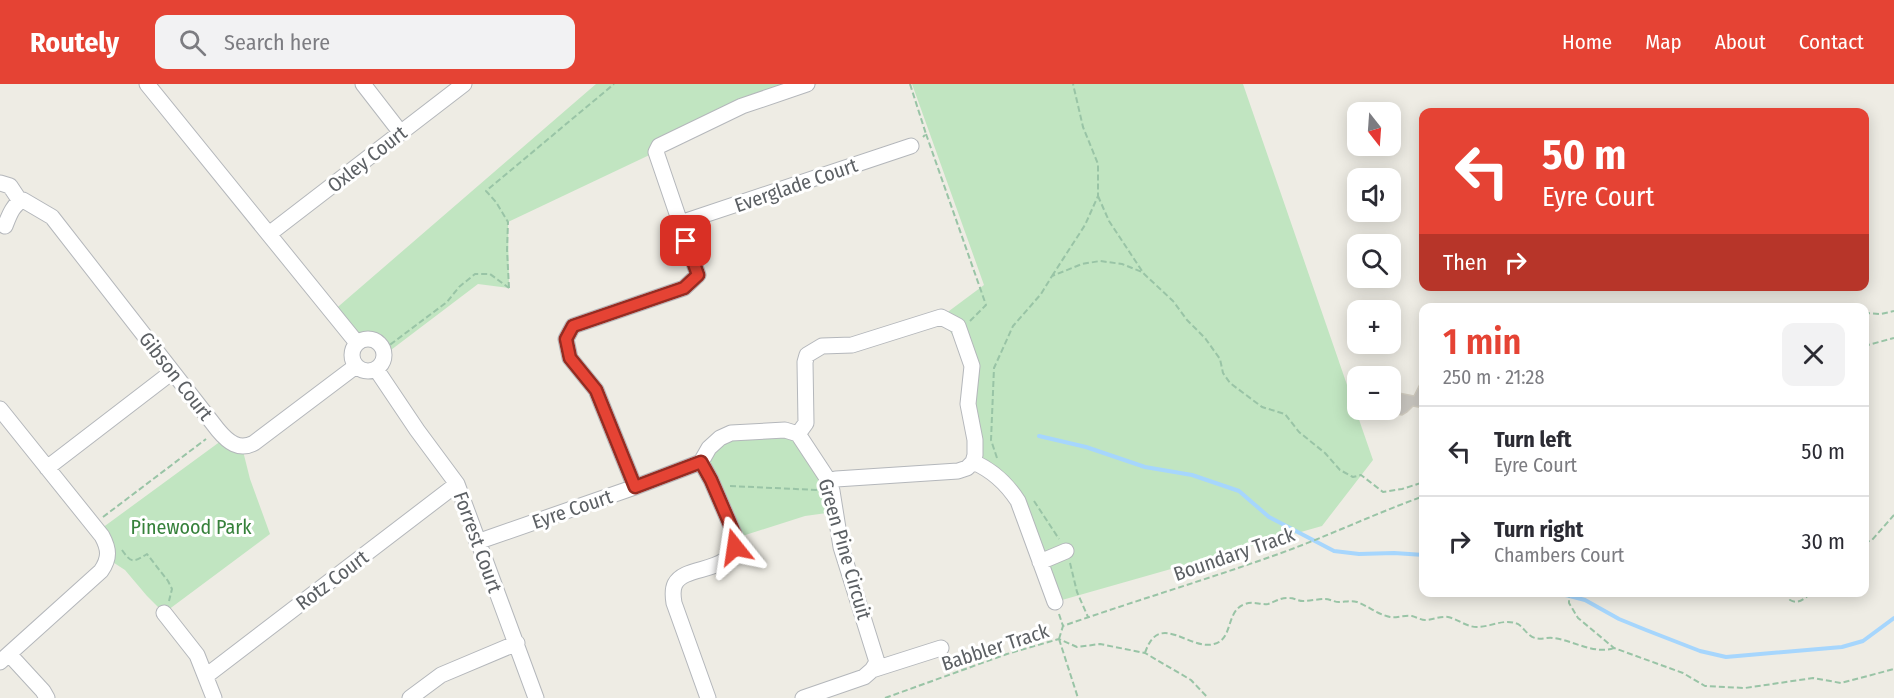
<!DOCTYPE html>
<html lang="en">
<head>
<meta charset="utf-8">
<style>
  body { margin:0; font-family:"Fira Sans Condensed",sans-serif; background:#f2f2f3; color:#2b2b33; height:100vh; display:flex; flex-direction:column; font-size:22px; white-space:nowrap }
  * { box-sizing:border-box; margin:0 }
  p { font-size:20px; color:#7c7c81 }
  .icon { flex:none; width:33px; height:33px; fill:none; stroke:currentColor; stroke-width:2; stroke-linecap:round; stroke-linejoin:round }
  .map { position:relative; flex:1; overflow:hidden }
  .sheet { position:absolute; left:1419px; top:219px; width:450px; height:294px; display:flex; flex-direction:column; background:#fff; border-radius:12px; box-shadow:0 3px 15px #0003 }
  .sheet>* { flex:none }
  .banner { position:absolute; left:1419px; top:24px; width:450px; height:183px; border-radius:12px; box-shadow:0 3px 15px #0003; background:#e54334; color:#fff; overflow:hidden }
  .needle { width:39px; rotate:163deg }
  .controls { position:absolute; left:1347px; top:18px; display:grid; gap:12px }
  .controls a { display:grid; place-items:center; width:54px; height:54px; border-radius:12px; background:#fff; box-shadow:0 3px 15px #0003; font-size:30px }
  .pin { position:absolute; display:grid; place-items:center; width:51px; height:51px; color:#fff; margin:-26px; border-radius:12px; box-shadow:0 3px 9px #0006 }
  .me { position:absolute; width:66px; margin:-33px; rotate:345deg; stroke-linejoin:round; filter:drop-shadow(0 0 4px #0008) }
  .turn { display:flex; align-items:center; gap:21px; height:126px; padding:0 24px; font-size:27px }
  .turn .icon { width:78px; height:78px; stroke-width:2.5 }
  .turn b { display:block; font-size:42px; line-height:51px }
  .then { display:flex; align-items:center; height:57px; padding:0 24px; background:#0003; gap:12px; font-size:22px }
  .round { display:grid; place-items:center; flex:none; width:63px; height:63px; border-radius:12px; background:#f2f2f3 }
  .overview { display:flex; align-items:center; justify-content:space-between; height:102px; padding:0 24px }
  h1 { font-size:36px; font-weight:600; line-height:45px; color:#e54334 }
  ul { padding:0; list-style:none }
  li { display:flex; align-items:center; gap:18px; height:90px; padding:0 24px; border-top:2px solid #e1e1e2 }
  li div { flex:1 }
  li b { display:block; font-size:22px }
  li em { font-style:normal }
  header { display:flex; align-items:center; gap:36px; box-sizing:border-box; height:84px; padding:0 30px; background:#e54334; color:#fff }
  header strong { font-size:28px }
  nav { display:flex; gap:33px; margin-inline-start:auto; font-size:21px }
  .search { width:420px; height:54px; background:#f2f2f3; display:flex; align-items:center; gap:15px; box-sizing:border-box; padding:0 21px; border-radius:12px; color:#7c7c81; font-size:22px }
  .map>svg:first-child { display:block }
</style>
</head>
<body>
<header>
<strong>Routely</strong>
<div class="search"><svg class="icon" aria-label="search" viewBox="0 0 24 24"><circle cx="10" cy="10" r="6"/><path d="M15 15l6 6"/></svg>Search here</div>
<nav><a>Home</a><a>Map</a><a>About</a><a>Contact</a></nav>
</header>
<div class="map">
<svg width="1894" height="614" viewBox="0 0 1894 614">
  <rect width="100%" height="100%" fill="#eeece4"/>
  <!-- green -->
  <path fill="#c1e5c1" d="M596 0H817L778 10 508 138 509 204 478 200 383 272 380 261 363 256 332 228Z
    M912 0H1243L1373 376 1322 442 1055 518 1018 417 975 371 972 282 941 233 984 201Z
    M785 346 819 380 834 428 805 432 736 454 701 378 720 354Z
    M225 354 242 363 250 395 270 450 164 529 147 512 125 486 108 475 98 447Z"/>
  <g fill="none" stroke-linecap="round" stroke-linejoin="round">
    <!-- stream -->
    <path stroke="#a6d6fd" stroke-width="4" d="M1039 352 1086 363 1145 383 1192 391 1239 407 1269 433 1334 467 1359 470 1394 469 1424 471
      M1554 508 1585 516 1619 535 1646 546 1700 567 1726 573 1842 563 1863 557 1894 534"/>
  </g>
  <!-- building -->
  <path fill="#cac7c1" stroke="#d3cec2" stroke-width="1.5" d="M1424 292V324L1413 322 1407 328 1402 331 1396 330 1390 323 1393 312 1399 309 1414 312Z"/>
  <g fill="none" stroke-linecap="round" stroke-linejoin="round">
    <!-- minor casing -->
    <g stroke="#b4b7bb" stroke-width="17">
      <path id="minor" d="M147 0 357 259
        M363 0 401 49
        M0 99 10 102 20 117
        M680 139 911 62
        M5 142C9 132 13 120 23 116L52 133 218 346C228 358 239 367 254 359L356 282
        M269 150 464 0
        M352 271a16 16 0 1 1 32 0a16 16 0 1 1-32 0Z
        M376 285 417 346 457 400 536 614
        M0 325 102 452C109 465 110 474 101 487L0 578
        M798 350 806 339 805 278 807 271 822 262 852 261 941 233 958 242 972 282 968 320 975 356V371L973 378 967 384 958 387 836 395 829 397
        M701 378 709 364 720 354 731 349 785 346 798 350 829 397 832 407 841 463 877 578 872 586 864 593 803 614
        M701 378 711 396 736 454C734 492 686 479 675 500 672 506 673 513 674 519L708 614
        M973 378C992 386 1007 400 1018 417L1055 518
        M47 384 172 288
        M635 403 596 306 570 274 566 255 573 242 684 204 698 191 656 68 659 62 742 22 807 0
        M477 458 635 403 701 378
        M1040 478 1066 467
        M164 529 197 571 214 614
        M9 570 43 607 47 614
        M872 586 941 564
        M206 592 457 400
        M410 614 441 591 517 559"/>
    </g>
    <!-- path -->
    <path stroke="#99c4a6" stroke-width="2" stroke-dasharray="6 3" stroke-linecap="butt" d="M910 0 926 50 923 53
      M926 50 986 221 970 237
      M1098 112 1109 137 1142 187
      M1052 192 1085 141 1098 112V80L1083 43 1073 0
      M509 204 507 166 508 138 496 118 486 107 614 0
      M1864 229 1881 230 1894 227
      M1864 262 1894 254
      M383 266 447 218 459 203 475 190H490L509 204
      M997 374 991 356 994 284 1013 242 1041 210 1052 192 1082 180 1100 177 1122 180 1142 188 1173 217 1187 236 1205 254 1220 275 1223 289 1230 299 1262 323 1285 330 1299 348 1325 369 1340 386 1353 393 1361 391 1383 408 1402 405 1424 398
      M730 402 818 406
      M1034 417 1059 455
      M103 433 206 355
      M1864 459 1872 456 1894 431
      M122 466C131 479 133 479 147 470L168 497 172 505 169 517
      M1070 479 1077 508 1088 533
      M1572 508 1569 513V519L1578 534 1614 564 1683 589 1705 602 1745 604 1813 594 1841 599 1894 585
      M1793 508 1789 512 1790 516C1799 521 1805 514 1812 508
      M1059 530 1063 542
      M1059 555 1063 542C1131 518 1199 498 1267 474 1320 456 1371 431 1424 412
      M1059 555 1078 614
      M1145 569C1159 526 1189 567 1214 560 1234 555 1225 527 1245 520 1253 517 1260 521 1268 520 1275 518 1281 513 1290 514 1294 514 1298 517 1303 517 1310 517 1318 515 1325 515 1330 515 1334 518 1339 518 1345 518 1350 516 1357 518 1368 522 1377 530 1390 533 1397 534 1404 531 1412 532 1416 533 1421 536 1425 536 1433 536 1439 532 1448 533 1458 535 1466 543 1477 543 1491 543 1504 534 1518 540 1524 544 1528 552 1535 554 1541 556 1547 553 1553 554 1572 556 1595 571 1614 564
      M885 614 1007 570 1059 555 1077 563 1100 560 1145 569 1191 596 1208 614"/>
    <!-- minor -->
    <use href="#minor" stroke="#fff" stroke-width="15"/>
  </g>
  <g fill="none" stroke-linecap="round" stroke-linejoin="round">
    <!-- route casing -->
    <g stroke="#952c22" stroke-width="15">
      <path id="route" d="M686 157 698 191 684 204 573 242 566 255 570 274 596 306 635 403 701 378 711 396 736 454 735 463"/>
    </g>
    <!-- route -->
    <use href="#route" stroke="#e54334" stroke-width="10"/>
  </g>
  <g text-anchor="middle" stroke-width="6" stroke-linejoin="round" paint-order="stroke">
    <!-- street labels -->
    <g font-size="20" fill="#5c6064" stroke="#fff">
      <text transform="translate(367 75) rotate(-38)" y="7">Oxley Court</text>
      <text transform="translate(796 101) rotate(-19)" y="7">Everglade Court</text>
      <text transform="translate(176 292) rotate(52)" y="7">Gibson Court</text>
      <text transform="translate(572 425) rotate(-19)" y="7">Eyre Court</text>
      <text transform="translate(478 458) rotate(70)" y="7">Forrest Court</text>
      <text transform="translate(845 465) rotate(74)" y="7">Green Pine Circuit</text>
      <text transform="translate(1234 470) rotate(-19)" y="7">Boundary Track</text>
      <text transform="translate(332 496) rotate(-37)" y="7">Rotz Court</text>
      <text transform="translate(995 563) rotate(-18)" y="7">Babbler Track</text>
    </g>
    <!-- park labels -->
    <g font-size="20" fill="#36813b" stroke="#fff">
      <text x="191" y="450">Pinewood Park</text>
    </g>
  </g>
</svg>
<div class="controls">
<a><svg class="needle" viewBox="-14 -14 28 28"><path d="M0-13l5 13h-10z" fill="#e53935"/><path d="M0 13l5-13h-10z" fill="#7c7c81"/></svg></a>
<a><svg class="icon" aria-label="sound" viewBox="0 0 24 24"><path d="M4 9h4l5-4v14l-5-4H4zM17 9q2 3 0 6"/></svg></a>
<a><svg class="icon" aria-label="search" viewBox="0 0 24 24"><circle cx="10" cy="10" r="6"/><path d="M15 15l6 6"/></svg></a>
<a>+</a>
<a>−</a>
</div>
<div class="pin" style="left:686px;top:157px;background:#d93025"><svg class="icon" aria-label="arrive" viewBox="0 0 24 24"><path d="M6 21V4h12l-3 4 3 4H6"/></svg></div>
<svg class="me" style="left:735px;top:463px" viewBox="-20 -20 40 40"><path d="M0-17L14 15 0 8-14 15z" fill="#e54334" stroke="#fff" stroke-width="4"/></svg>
<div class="banner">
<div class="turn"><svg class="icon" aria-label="left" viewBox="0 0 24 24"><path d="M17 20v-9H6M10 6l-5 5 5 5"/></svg><div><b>50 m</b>Eyre Court</div></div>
<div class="then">Then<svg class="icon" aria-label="right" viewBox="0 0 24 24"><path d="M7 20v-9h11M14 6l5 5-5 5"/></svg></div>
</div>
<section class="sheet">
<div class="overview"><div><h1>1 min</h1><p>250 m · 21:28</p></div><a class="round"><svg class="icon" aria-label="close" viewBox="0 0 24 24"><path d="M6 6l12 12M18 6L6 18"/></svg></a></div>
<ul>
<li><svg class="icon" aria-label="left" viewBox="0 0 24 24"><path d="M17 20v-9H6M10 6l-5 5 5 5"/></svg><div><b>Turn left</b><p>Eyre Court</p></div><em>50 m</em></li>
<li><svg class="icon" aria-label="right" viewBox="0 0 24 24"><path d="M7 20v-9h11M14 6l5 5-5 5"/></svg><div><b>Turn right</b><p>Chambers Court</p></div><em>30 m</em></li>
</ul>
</section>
</div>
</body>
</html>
